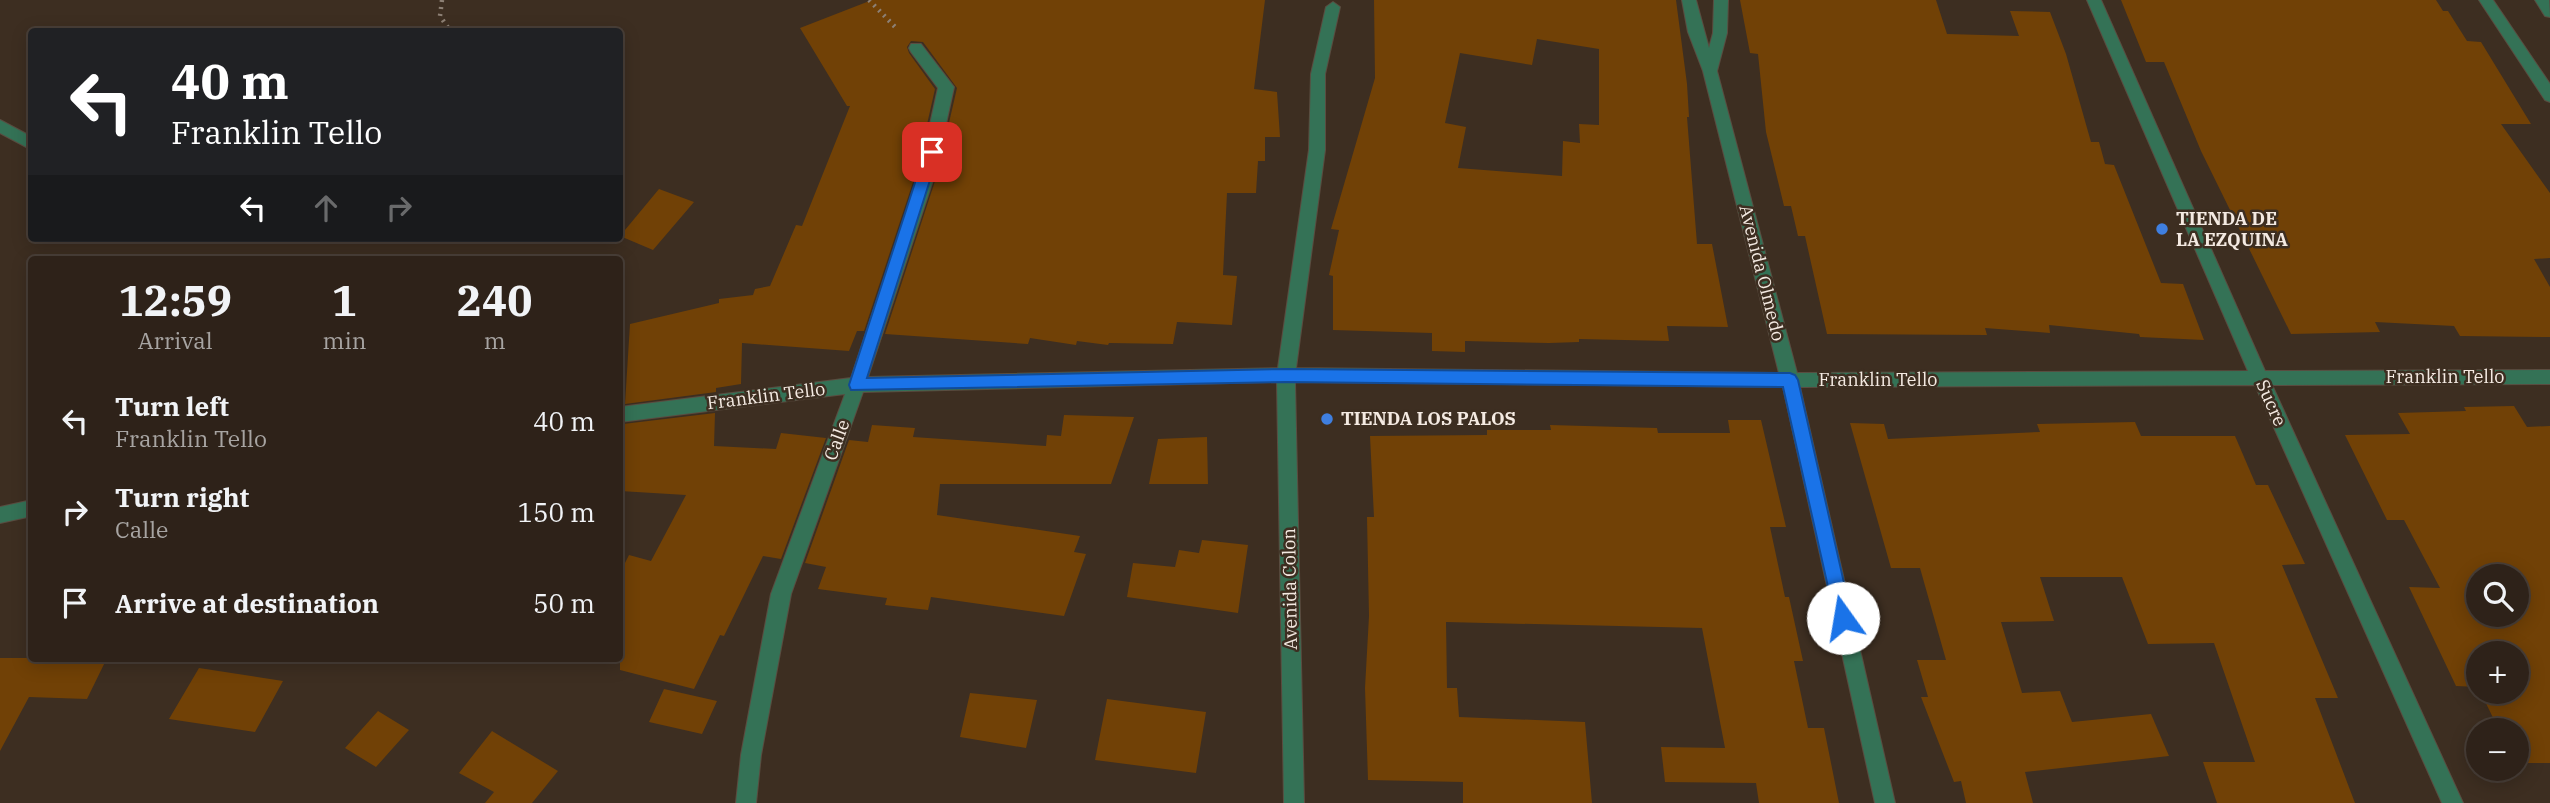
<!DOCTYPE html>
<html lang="en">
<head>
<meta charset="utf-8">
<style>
  body { margin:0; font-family:"IBM Plex Serif",serif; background:#3a2f26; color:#f1f3f6; height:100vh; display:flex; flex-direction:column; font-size:26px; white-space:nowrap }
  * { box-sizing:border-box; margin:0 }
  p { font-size:23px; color:#a7a4a2 }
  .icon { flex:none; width:38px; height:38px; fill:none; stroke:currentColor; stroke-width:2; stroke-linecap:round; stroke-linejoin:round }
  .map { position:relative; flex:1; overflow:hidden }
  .drawer { position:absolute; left:28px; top:256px; width:595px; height:406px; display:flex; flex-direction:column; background:#2e2219; border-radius:7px; box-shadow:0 4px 18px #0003,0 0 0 2px #493f38 }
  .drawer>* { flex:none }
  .top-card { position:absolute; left:28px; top:28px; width:595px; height:214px; border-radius:7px; box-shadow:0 4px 18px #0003,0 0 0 2px #493f38; background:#202124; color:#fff; overflow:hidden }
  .buttons { position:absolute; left:2466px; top:564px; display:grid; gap:14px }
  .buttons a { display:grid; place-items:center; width:63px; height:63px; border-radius:50%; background:#2e2219; box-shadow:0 4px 18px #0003,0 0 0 2px #493f38; font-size:35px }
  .pin { position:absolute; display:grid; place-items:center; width:60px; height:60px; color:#fff; margin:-30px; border-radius:14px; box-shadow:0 4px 10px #0006 }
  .me { position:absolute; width:77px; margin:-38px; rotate:347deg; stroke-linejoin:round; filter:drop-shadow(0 0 5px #0008) }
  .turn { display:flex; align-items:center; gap:24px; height:147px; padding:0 28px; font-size:32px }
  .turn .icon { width:91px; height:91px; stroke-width:2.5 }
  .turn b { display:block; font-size:49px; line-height:60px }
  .lanes { display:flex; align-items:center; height:66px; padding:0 28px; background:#0003; justify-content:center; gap:35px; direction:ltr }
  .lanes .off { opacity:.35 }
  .eta { display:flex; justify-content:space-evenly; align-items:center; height:119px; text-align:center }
  .eta b { font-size:42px; font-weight:800; line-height:49px }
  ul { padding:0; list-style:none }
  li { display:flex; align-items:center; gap:21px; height:91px; padding:0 28px }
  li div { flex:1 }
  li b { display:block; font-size:26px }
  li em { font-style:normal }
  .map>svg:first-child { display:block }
</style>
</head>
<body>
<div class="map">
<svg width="2550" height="803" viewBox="0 0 2550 803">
  <rect width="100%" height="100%" fill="#3d2e21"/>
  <!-- building -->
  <path fill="#714106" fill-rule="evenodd" d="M872 0H1265L1254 89 1277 92 1280 137H1265V161H1258L1256 193H1227L1223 275 1237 276 1232 325 1177 322 1173 344 1109 343 1108 345 1077 341 1076 345 1030 338 1028 344 885 334 937 175 957 88 923 42 911 41 907 47 909 53 935 89 916 173 864 331H857L849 351 742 343 741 384 716 388V392L625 404 630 324 719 303V299L753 295 755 289 770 286 796 225 802 226 850 106H847L800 28Z
    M1374 0H1676L1687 84 1689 117H1687L1697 244H1712L1728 327 1667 326 1669 341 1579 339V342L1549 343 1465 341V352L1432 351V333L1333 330V276L1329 275 1339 230 1331 229 1375 78ZM1537 39 1599 49V125L1579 124 1580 143 1563 141 1562 176 1458 168 1466 127 1445 123 1460 53 1532 65Z
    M1740 0H1936L1947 34 2019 36 2010 11 2050 12 2066 54 2091 142H2099L2105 164 2114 165 2161 283 2183 284 2204 340 2140 337 2139 334 2049 325 2050 333 1985 328 1987 335 1827 334 1805 236H1798L1791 206H1784L1766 132 1758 54 1750 53Z
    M2121 0H2436L2443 11H2448L2467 41 2481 42 2531 124H2501L2550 193V258L2534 259 2550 287V337L2460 336 2454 326 2375 322 2380 332 2291 334 2201 151 2164 62H2146Z
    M659 189 694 202 653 250 620 236Z
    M2514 406 2527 427 2550 426V763H2516V730H2499L2480 691H2516V653H2478V687L2456 686 2409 587 2440 588 2404 520H2387L2345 435 2410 434 2398 413 2466 411 2464 407ZM2478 576H2516V614H2478Z
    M715 413 714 446 776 449 781 433 826 438 781 559 763 556 724 636 720 635 694 689 620 670V573L629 555 651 561 686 495 620 491V440H623V424Z
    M1064 415 1134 417 1111 484H940L937 515 1080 536 1074 552 1086 554 1064 616 931 597 928 610 885 605 887 598 818 589 826 567 805 563 849 440 868 442 872 425 915 428 913 437 1046 446 1047 435 1061 436Z
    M1728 420H1761L1786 527H1770L1785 597H1789L1803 661H1794L1808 728H1824L1839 803H1759L1756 783 1665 782 1661 747 1725 748 1702 628 1446 622 1447 688H1457L1459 717 1585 722 1592 803H1463V782L1368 780 1365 688 1369 616 1367 517H1374L1370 436 1487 435V430H1551L1550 425 1657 428 1658 433H1730Z
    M2135 422 2141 436H2235L2256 485H2268L2305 564 2282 565 2338 698H2315L2355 803H2217L2203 762H2255L2214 643 2148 644 2122 577H2040L2054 621 2001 622 2022 693 2060 691 2072 722 2151 714 2169 756 2025 772 2033 803H1966L1961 781 1954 782 1921 697H1928L1917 660H1946L1920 568H1891L1850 423 1884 424 1888 439 2040 432 2037 424Z
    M1207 437 1208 484H1149L1158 439Z
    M1202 540 1248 545 1238 613 1127 597 1133 563 1175 567 1179 550 1199 553Z
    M0 658H107L87 699 29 697 0 751Z
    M199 668 283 681 255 732 169 719Z
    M664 689 717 701 702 734 649 722Z
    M970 693 1037 700 1026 748 960 737Z
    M1107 699 1206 712 1196 773 1095 760Z
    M378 711 409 730 376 767 345 748Z
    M492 731 558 771 532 803H485L494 792 459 773Z"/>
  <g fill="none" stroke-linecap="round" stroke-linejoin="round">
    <!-- minor casing -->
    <g stroke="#5a4c40" stroke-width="2">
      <path id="minor" d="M1682 0H1696L1709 48 1713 33 1714 0H1728L1727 33 1717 71 1797 373 2248 371 2087 0H2101L2265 371 2550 370V384L2272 385 2463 803H2442L2255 385 1800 387 1895 803H1875L1783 387 1295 382 1304 803H1284L1277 382 863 392 791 594 761 755 756 803H736L741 755 771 594 845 394 620 422V407L851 378 919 174 938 88 911 52 909 48 911 44H921L954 87 935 174 868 377 1278 368 1309 150 1311 74 1326 7 1333 2 1340 7 1325 74V150L1296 368 1779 373 1703 71 1688 32Z
        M2479 0H2493L2550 84V102L2545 100Z
        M2535 0H2549L2550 17 2545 16Z
        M0 120 32 137V150L0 133Z
        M32 500V516L0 523V507Z"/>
    </g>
    <!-- path -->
    <path stroke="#8d8075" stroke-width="4.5" stroke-dasharray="2 5" stroke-linecap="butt" d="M442 0 440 16 451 32
      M869 0 898 30"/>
    <!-- minor -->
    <use href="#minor" fill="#347256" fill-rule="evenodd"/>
  </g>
  <!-- route -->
  <path fill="#1a73e8" stroke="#114b97" stroke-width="2" d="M932 147 939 152 867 378 1286 369 1790 373 1795 375 1798 380 1852 618 1849 624 1843 626 1837 624 1835 618 1783 387 1286 382 851 390 849 385 925 152Z"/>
  <!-- markers -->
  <g fill="#3f7fe0" stroke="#3d2e21" stroke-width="2.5">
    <circle cx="2162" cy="229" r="7"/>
    <circle cx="1327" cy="419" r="7"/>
  </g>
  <g text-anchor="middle" stroke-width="5" stroke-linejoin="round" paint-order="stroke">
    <!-- poi labels -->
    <g font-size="18" font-weight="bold" fill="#f4eae2" stroke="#3d2e21" text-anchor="start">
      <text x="2176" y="225">TIENDA DE<tspan x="2176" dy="21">LA EZQUINA</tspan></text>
      <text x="1341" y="425">TIENDA LOS PALOS</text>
    </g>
    <!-- street labels -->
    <g font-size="18" fill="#f4eae2" stroke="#3d2e21">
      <text transform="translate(1762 273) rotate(76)" y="6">Avenida Olmedo</text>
      <text x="2445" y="383">Franklin Tello</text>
      <text x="1878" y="386">Franklin Tello</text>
      <text transform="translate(766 396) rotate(-7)" y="6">Franklin Tello</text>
      <text transform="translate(2271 403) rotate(66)" y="6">Sucre</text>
      <text transform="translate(837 440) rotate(-70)" y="6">Calle</text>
      <text transform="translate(1290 589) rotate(-91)" y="6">Avenida Colon</text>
    </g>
  </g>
</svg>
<div class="buttons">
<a><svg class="icon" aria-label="search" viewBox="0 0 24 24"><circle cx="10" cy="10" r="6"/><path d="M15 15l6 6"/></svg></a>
<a>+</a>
<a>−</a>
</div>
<div class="pin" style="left:932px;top:152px;background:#d93025"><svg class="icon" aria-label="arrive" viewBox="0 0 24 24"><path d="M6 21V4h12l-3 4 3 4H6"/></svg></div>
<svg class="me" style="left:1843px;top:618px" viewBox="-20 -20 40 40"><circle r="19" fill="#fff"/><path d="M0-13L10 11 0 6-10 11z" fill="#1a73e8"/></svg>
<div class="top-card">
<div class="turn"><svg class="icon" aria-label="left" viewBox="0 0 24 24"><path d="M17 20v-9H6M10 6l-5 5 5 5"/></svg><div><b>40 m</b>Franklin Tello</div></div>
<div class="lanes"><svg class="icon" aria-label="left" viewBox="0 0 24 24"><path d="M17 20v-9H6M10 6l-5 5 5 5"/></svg><svg class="icon off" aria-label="ahead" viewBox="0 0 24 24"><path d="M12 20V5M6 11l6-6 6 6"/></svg><svg class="icon off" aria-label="right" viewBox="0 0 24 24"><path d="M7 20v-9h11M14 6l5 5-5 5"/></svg></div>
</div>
<section class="drawer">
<div class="eta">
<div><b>12:59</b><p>Arrival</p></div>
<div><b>1</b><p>min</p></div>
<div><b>240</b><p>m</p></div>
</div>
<ul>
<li><svg class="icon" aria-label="left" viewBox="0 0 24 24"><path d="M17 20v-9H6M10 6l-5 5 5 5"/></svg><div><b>Turn left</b><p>Franklin Tello</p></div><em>40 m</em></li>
<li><svg class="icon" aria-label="right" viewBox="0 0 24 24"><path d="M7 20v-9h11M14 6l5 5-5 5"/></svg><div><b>Turn right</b><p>Calle</p></div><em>150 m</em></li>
<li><svg class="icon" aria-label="arrive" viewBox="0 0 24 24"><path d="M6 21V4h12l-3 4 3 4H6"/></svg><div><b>Arrive at destination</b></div><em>50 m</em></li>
</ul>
</section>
</div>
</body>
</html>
